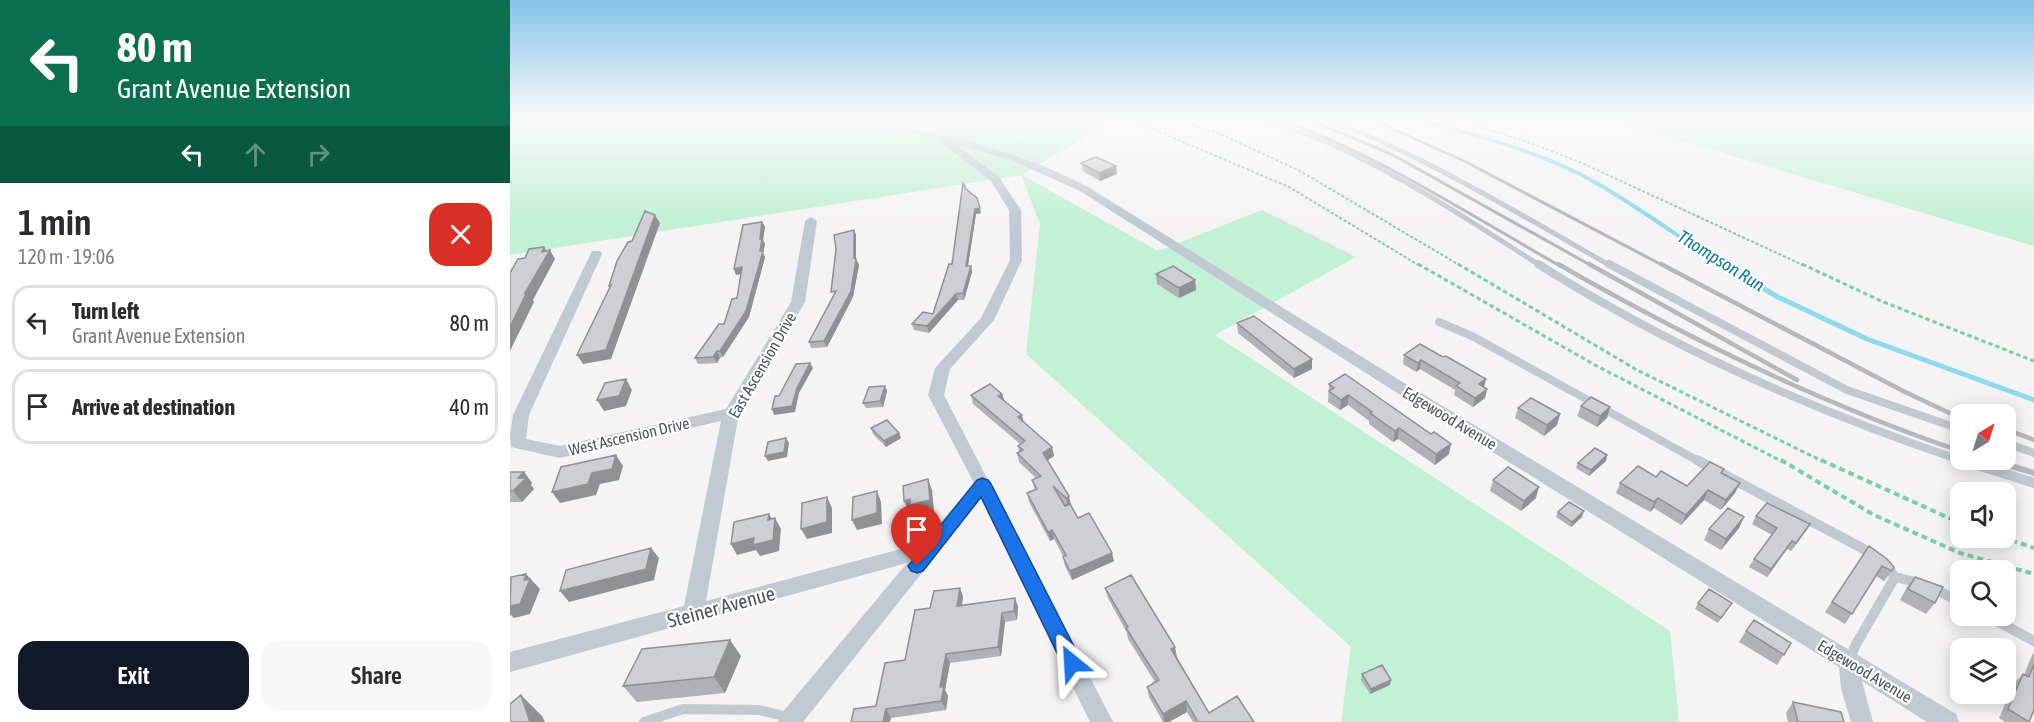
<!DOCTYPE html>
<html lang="en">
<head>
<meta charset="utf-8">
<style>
  body { margin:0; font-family:"Asap Condensed",sans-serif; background:#f7f7f7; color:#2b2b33; height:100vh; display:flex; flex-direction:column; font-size:22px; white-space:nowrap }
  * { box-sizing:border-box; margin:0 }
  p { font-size:20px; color:#7c7c81 }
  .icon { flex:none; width:33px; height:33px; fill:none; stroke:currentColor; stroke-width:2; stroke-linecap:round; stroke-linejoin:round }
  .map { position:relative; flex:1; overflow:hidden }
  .panel { display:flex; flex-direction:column; background:#fff; width:510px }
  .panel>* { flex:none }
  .guide { background:#0b6e4f; color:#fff; overflow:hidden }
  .needle { width:39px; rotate:38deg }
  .controls { position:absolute; left:1440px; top:404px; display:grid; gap:12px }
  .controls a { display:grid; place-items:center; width:66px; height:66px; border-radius:12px; background:#fff; box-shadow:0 3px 15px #0003; font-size:30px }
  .pin { position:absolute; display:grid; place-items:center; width:51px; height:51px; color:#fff; margin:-62px -26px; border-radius:50% 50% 50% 0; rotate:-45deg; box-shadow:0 0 6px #0007 }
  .pin .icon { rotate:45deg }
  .me { position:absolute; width:66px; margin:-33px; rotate:333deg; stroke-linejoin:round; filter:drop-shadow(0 0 4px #0008) }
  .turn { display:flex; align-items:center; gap:21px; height:126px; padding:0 18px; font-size:27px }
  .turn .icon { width:78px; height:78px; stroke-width:2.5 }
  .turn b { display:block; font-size:42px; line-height:51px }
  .lanes { display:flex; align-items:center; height:57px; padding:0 18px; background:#0003; justify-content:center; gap:30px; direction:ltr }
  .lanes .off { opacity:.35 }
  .round { display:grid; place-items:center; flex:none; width:63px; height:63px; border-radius:18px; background:#f7f7f7 }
  .head { display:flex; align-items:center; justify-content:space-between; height:102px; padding:0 18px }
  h1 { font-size:36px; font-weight:600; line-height:45px }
  .cta { display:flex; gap:12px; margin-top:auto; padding:12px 18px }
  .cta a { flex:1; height:69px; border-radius:18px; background:#111827; color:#fff; font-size:24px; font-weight:600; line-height:69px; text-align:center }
  .cta a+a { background:#f7f7f7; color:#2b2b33 }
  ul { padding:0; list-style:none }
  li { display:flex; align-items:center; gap:18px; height:75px; margin:0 12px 9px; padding:0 6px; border:3px solid #e1e1e2; border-radius:18px }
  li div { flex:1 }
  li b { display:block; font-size:22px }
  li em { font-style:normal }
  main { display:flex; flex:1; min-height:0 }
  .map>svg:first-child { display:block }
</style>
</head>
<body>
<main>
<section class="panel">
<div class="guide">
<div class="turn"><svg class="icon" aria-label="left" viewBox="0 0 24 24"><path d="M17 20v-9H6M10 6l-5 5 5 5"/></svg><div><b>80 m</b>Grant Avenue Extension</div></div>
<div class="lanes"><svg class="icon" aria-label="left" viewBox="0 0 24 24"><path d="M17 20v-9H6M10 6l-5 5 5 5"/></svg><svg class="icon off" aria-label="ahead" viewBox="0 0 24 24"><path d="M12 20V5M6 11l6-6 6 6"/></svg><svg class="icon off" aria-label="right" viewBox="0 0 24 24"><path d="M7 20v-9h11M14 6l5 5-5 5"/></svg></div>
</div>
<div class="head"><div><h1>1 min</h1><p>120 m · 19:06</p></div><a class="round" style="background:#d93025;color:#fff"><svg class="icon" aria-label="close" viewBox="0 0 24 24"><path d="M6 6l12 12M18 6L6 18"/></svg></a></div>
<ul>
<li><svg class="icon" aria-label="left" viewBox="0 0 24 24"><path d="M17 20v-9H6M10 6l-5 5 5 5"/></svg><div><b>Turn left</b><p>Grant Avenue Extension</p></div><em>80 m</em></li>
<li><svg class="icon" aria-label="arrive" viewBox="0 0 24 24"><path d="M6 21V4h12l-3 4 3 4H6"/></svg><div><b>Arrive at destination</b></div><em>40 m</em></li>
</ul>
<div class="cta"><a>Exit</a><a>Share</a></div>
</section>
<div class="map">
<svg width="1524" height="722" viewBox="0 0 1524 722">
  <rect width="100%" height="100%" fill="#f5f3f3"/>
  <!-- green -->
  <path fill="#c3f1d5" d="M0 118H575L600 122 512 175 648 251 752 210 846 257 705 335 1160 631 1169 722H831L841 647 516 354 530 224 511 175 0 255Z
    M1095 118H1524V246Z"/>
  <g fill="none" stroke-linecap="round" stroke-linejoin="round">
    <!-- stream-far1 -->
    <path stroke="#90daee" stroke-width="4" d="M902 118C964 135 1032 151 1088 184 1132 209 1172 240 1215 266"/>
    <!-- stream -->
    <path stroke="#90daee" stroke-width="5" d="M1213 264 1266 296 1357 339 1524 400"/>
    <!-- path-far2 -->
    <path stroke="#7ad0a6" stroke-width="2" stroke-dasharray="3 2" stroke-linecap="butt" d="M617 118 779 187 910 266
      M664 118 710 134 790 171 951 266
      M941 118 1015 141 1072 163 1295 266"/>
    <!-- path-far1 -->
    <path stroke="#7ad0a6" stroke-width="3" stroke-dasharray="4.5 3" stroke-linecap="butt" d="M908 264 1085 365 1273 462
      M948 264 1127 370 1314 462
      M1292 264 1371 301 1524 361"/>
    <!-- path -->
    <path stroke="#7ad0a6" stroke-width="4" stroke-dasharray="6 4" stroke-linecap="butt" d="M1271 460 1364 515 1450 553 1524 574
      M1311 460 1450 523
      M1492 537 1524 548"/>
    <!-- lane-far2 -->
    <path stroke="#c1cad2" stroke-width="5" d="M749 118C774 127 799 134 823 145 896 178 963 223 1031 266
      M816 118C916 157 1008 213 1101 266"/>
    <!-- lane-far1 -->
    <path stroke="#c1cad2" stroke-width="8" d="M1028 264C1163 349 1306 412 1456 462
      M1099 264 1337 390 1450 429
      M929 322 962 336 1190 462
      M1496 443 1524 453"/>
    <!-- lane -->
    <path stroke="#c1cad2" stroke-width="10" d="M1187 460 1363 554
      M1452 460 1524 483
      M1385 577 1409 583
      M1423 588 1450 602
      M1476 615 1524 641
      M1340 660 1345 646 1385 577 1375 564
      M134 722 173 709 249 710 278 717"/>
    <!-- street -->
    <path fill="#c1cad2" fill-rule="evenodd" d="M332 118H349C429 134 505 148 578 187L891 381 1446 714 1449 722H1417L1352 681 1363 722H1341L1331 689 1329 667 881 389 570 191 501 160 445 144 489 177 511 210 512 260 484 320 440 369 434 395 603 722H580L471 499 293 722H268L271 714 397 563 0 672V652L174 606 211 421 50 458 1 447 0 434 3 415 82 251H90L92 254 19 415 16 439 50 446 216 409 281 302 295 221 301 217 307 221 295 302 229 413 196 601 413 543 464 483 418 395 425 368 471 318 500 260 499 210 481 181 428 140Z"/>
    <!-- rail-far2 -->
    <path stroke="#b5b8bd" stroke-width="3" d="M767 118C868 155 957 213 1050 266
      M796 118 883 155 1082 266
      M859 118 954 161 1154 266"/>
    <!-- rail-far1 -->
    <path stroke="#b5b8bd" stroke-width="4.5" d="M1048 264C1177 338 1309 403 1450 451
      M1079 264 1287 380
      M1151 264 1395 392 1450 418
      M1496 429 1524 440
      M1476 459 1486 462"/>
    <!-- rail -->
    <path stroke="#b5b8bd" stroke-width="6" d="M1481 460 1524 473"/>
  </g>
  <!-- wall -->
  <path fill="#b0b2b7" d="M571 163 607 174 590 181 573 171Z
    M456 189 471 213 466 214 458 266H461L462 272 454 300H448L419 333 404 330 402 324 423 314 442 264Z
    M252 222 255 227 253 240 255 244 253 253 255 257 239 317 213 357 210 358 207 363 188 364 185 358 214 324 227 298 231 274 226 275 224 269Z
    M344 230 346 235V259L349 265 343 297 317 347 301 348 299 342 323 297Z
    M646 274 685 280 686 290 669 298 647 284Z
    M727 323 802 369 784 378 728 333Z
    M910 344 977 389 975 398 963 407 944 395 945 390 910 369 906 372 893 364 894 355Z
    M819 384 939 454 925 465 888 439 883 442 859 424V421L838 405 830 410 818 402Z
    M375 386 377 391 373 407 356 408 353 403Z
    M492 394 494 401 514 423 542 447 544 456 537 460 560 505 568 518 604 561 562 580 555 566 553 557V556L544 539 540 541 519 502 517 493 525 490 522 480 526 478 509 462 507 453 509 452 508 446 510 444 463 404 461 395Z
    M1071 406 1097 418 1087 427 1067 416Z
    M1008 408 1050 414 1047 425 1034 436 1005 418Z
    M361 428 391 438 376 447 363 434Z
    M1097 455 1096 461 1079 476 1066 468 1068 463Z
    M0 472H14L22 483 21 485 24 489 12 502H0Z
    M1212 473 1230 483 1225 493 1211 510 1194 500 1171 525 1144 508 1140 512 1106 493 1110 483 1146 477 1177 486Z
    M983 480 1026 498 1011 511 980 491Z
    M1048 512 1072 517 1061 527 1046 517Z
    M1246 516 1300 524 1281 551 1277 549 1257 577 1239 567 1244 559 1262 535 1242 524Z
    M1234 517 1229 528 1211 550 1194 540 1199 529Z
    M1359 546 1382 571 1374 581 1366 576 1335 624 1315 612Z
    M1405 577 1425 603 1416 614 1390 600 1397 587Z
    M450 588 453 597 452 605 505 598 508 607 507 620 495 622 491 656 440 663 435 690 438 696 436 710 381 718 366 706 395 660 420 608Z
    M595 588 667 657 699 713 744 722H683L677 712 659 722H653L639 697 637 687 645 682 618 639 617 633 598 598Z
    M1188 603 1218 608 1208 623 1185 609Z
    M1236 631 1281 643 1267 665 1229 642Z
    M1524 653V710L1519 722H1495L1489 718 1504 683 1513 674 1514 675 1522 655Z
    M231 656 215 693 127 702 113 686Z
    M852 674 880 685 860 694 851 680Z
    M1283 702 1334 722H1278L1276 713Z"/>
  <!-- shaded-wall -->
  <path fill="#909195" d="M606 166 607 174 590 181 589 173Z
    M470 208 471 213 466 214 457 272 456 266 465 209Z
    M145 215 150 223 101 359 73 364 67 355Z
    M252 222 255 227 253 240 255 244 253 253 255 257 239 317 213 357 210 351 250 251V239Z
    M344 230 346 235V259L349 265 343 297 317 347 314 341 344 258Z
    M34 247 38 253 40 250 45 259 23 300 24 302 0 351V327Z
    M461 266 462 272 454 300 453 293Z
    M232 267 235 273 226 275 224 269Z
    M685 280 686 290 669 298V288Z
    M446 294 448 300 419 333 417 326Z
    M207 351 210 358 207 363 203 357Z
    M802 359V369L784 378V369Z
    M911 360 910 369 906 372 908 363Z
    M300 363 303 368 289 393 285 412 264 415 262 409 287 388Z
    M116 379 122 390 116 406 94 411 87 400Z
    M976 379 974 388 969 384Z
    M375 386 377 391 373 407 370 401Z
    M977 389 975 398 963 407 965 398Z
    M492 394 495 402 488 396Z
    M838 395V405L830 410 831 400Z
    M1100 407 1097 418 1087 427 1090 416Z
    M1050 414 1047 425 1034 436 1037 425Z
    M512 415 514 424 508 417Z
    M889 428 888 439 883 442 885 431Z
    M389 433 391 438 376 447 374 441Z
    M276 438 279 443 277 457 258 461 255 456Z
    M941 444 939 454 925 465 926 454Z
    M542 447 544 456 535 462 533 453Z
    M106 455 113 466 109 480 90 484 86 495 50 503 42 492 82 473Z
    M1097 455 1096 461 1079 476 1081 470Z
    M14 472 22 483 21 485 24 489 12 502 3 491 8 478Z
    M418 479 422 490 424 511 404 516 402 511 399 512 394 501Z
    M1230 483 1225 493 1211 510 1216 500Z
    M1029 487 1026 498 1011 511 1014 501Z
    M1198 490 1194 500 1171 525 1176 515Z
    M367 491 371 502 372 524 347 530 342 520Z
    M559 496 561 505 558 507 556 498Z
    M317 497 322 508V533L297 539 291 529Z
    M1148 498 1144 508 1140 512 1144 502Z
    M1074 511 1072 517 1061 527 1062 522Z
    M259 514 265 524V518L271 529 269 551 250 556 246 550 227 555 221 544 244 538 258 520Z
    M1234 517 1229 528 1211 550 1216 539Z
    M1300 524 1296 531 1281 551 1286 543Z
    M542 530 544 539 540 541 538 532Z
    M1282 541 1277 549 1257 577 1261 569Z
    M141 548 149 558 144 580 59 602 50 591Z
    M602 553 604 561 562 580 560 571Z
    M16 574 30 589 20 614 4 618 1 615H0V606Z
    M450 588 453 597 450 616 447 606Z
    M505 598 508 607 507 620 504 611Z
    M492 613 495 622 491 656 488 647Z
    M220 640 231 656 215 693 204 677Z
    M665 647 667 657 663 660 661 649Z
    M436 654 440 663 435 690 438 696 436 710 431 701 430 687Z
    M881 680 880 685 860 694 861 689Z
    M11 695 32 716 35 722H20Z
    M676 701 677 712 659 722H654L653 714Z
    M376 709 381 718 380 722H373Z"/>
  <!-- building -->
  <path fill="#cdcfd5" stroke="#909195" stroke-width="1.5" d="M586 157 606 166 589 173 571 163Z
    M453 183 456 189 467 198 470 208 465 209 456 266H461L453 293 446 294 417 326 402 324 413 312 423 314 439 264H442Z
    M135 211 145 215 96 350 67 355 101 285 99 286 107 261 118 242 122 241Z
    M252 222 250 239H252L250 251H253L236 311 210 351H207L203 357 185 358 209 324H214L222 299 227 298 232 267 224 269 233 225Z
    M344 230V258L346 259 341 291 314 341 299 342 326 291 321 292 326 249 324 235Z
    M34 247 32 252 40 250 15 293 17 292 0 327V273L8 259 15 258 19 249Z
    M663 266 685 280 669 288 646 274Z
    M744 316 802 359 784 369 727 323Z
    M910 344 933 357 936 356 976 379 969 384 977 389 965 398 946 386 950 383 911 360 908 363 894 355Z
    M300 363 287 388 282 406 262 409 265 396H269L286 364Z
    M835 374 921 434 924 432 941 444 926 454 889 428 885 431 860 413 862 412 838 395 831 400 819 391 824 388 819 384Z
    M116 379 109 396 87 400 95 383Z
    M480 384 492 394 488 396 512 415 508 417 542 447 533 453 559 496 556 498 543 486 555 506 560 504 568 518 579 513 602 553 560 571 553 557 556 555 542 530 538 532 517 493 527 489 522 480 531 476 507 453 513 450 508 446 515 441 461 395Z
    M375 386 370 401 353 403 359 387Z
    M1081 397 1100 407 1090 416 1071 406Z
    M1021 398 1050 414 1037 425 1008 408Z
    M377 420 389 433 374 441 361 428Z
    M276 438 274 452 255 456 258 442Z
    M1085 448 1097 455 1081 470 1068 463Z
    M106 455 102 469 82 473 78 484 42 492 51 467Z
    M1200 462 1214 469 1211 473 1230 483 1216 500 1198 490 1176 515 1148 498 1144 502 1110 483 1128 466 1146 477 1151 471 1177 486Z
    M998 467 1029 487 1014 501 983 480Z
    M0 472H14L8 478H16L3 491H0Z
    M418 479 420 500 400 505V499L394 501 393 486Z
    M367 491V513L342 520 343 497Z
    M317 497V522L291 529 292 503Z
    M1059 502 1074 511 1062 522 1048 512Z
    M1257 503 1300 524 1286 543 1282 541 1261 569 1244 559 1267 528 1246 516Z
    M1218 508 1234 517 1216 539 1199 529Z
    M259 514 258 520 265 518 263 540 243 545 244 538 221 544 224 522Z
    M1359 546 1377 559 1384 567 1382 571 1372 566 1342 614 1322 602Z
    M141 548 136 569 50 591 56 570Z
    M16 574 14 580 20 579 10 604 0 606 1 577Z
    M621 575 665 647 661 649 699 713 727 696 744 722H688L676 701 653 714 637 687 649 680 616 628 618 627 595 588Z
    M1405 577 1433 587 1425 603 1398 589Z
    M450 588 447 606 505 598 504 611 492 613 488 647 436 654 430 687H434L431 701 376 709 373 722H341L344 709 366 706 375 663 395 660 405 610 420 608 424 591Z
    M1199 589 1222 603 1211 618 1188 603Z
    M1244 620 1281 643 1274 655 1236 631Z
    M220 640 204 677 113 686 132 649Z
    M1524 664V710L1519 722 1498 709 1513 674 1519 677Z
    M872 665 881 680 861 689 852 674Z
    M11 695 20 722H0V704Z
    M1283 702 1331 712 1334 722H1288Z"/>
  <!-- sky -->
  <linearGradient id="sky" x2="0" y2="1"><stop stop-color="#85c3ea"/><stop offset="0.54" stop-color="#fafafa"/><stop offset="1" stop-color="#fafafa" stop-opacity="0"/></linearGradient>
  <rect width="1524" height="219" fill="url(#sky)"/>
  <!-- route -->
  <path fill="#1a73e8" stroke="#114b97" stroke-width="1.5" d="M472 478 478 480 481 484 569 656 572 663 569 669 562 671 555 669 471 497 413 571 407 573 401 571 398 566 467 480Z"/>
  <g text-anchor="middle" stroke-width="4.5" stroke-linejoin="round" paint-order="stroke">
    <!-- street labels -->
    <g font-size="16" fill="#4a5661" stroke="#fff">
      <text transform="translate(252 365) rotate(-60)" y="6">East Ascension Drive</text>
      <text transform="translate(940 418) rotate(31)" y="6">Edgewood Avenue</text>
      <text transform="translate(119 436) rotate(-13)" y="6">West Ascension Drive</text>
      <text transform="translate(1355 671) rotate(31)" y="6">Edgewood Avenue</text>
    </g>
    <!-- water labels -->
    <g font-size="18" font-style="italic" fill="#0c7c9b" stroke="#fff">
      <text transform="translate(1211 261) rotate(32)" y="6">Thompson Run</text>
    </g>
    <!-- near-street labels -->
    <g font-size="20" fill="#4a5661" stroke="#fff">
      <text transform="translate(211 607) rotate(-15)" y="7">Steiner Avenue</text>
    </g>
  </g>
</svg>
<div class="controls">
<a><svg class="needle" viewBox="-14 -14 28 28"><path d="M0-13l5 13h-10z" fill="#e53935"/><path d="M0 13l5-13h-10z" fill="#7c7c81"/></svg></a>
<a><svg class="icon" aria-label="sound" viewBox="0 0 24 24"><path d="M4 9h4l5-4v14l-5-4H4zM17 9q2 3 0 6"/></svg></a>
<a><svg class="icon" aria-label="search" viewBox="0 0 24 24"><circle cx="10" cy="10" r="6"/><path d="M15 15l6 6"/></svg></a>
<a><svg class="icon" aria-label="layers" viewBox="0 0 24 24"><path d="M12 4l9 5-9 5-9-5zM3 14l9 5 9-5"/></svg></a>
</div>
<div class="pin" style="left:407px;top:566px;background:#d93025"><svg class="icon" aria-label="arrive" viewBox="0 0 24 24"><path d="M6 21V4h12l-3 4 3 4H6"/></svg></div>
<svg class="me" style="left:562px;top:663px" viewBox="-20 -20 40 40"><path d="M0-17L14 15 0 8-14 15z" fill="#1a73e8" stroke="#fff" stroke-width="4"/></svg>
</div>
</main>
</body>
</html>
